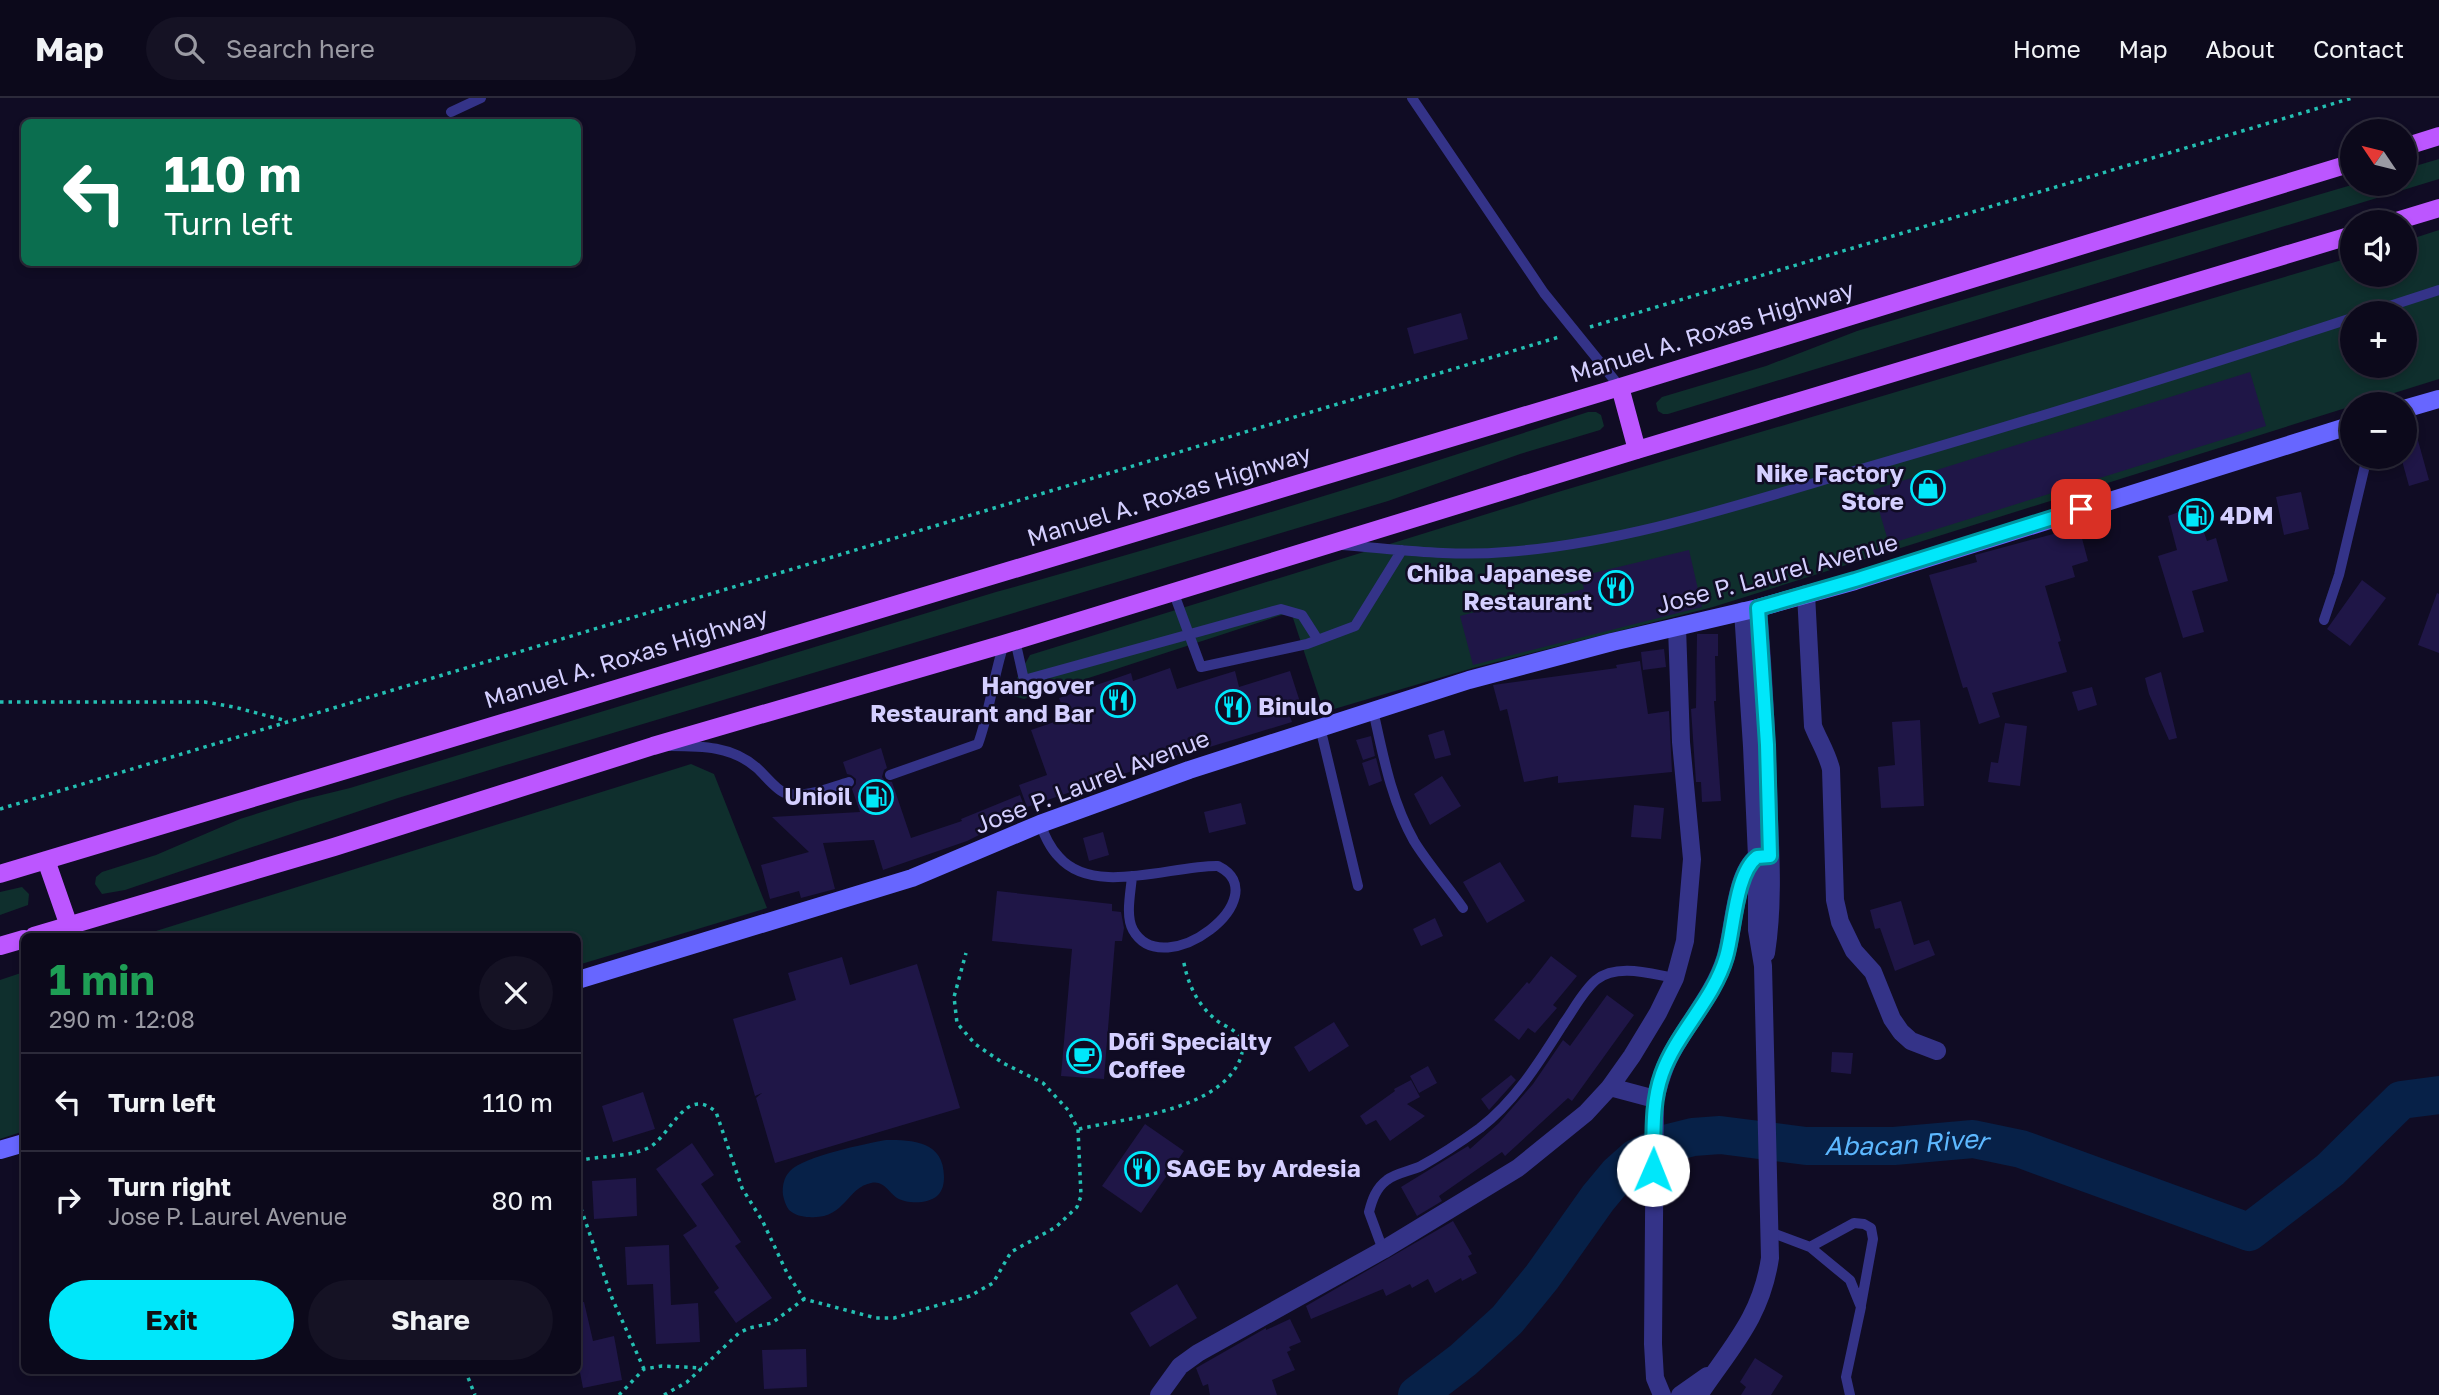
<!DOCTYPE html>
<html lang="en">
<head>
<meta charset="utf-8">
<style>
  body { margin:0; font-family:"Golos Text",sans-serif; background:#151224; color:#f1f3f6; height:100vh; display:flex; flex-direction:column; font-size:26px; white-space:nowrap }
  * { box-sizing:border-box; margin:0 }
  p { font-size:23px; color:#9a9aa3 }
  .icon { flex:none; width:38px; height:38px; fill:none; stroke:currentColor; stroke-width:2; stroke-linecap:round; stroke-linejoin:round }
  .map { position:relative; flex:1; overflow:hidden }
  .side { position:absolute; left:21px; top:835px; width:560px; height:441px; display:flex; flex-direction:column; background:#0c091b; border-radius:10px; box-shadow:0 4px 10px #0003,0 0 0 2px #2c2a3a }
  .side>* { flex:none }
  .hud { position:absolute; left:21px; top:21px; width:560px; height:147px; border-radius:10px; box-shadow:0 4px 10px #0003,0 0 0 2px #2c2a3a; background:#0b6e4f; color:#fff; overflow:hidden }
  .needle { width:46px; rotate:305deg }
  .buttons { position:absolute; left:2340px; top:21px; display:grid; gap:14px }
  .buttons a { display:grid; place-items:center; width:77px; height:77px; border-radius:50%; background:#0c091b; box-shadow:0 4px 10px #0003,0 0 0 2px #2c2a3a; font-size:35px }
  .pin { position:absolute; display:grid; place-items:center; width:60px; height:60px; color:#fff; margin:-30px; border-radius:14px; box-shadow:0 4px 10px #0006 }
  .me { position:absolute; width:77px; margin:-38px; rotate:1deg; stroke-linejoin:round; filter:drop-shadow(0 0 5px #0008) }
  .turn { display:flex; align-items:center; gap:24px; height:147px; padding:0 28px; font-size:32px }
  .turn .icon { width:91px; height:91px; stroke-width:2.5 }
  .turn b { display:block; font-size:49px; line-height:60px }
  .round { display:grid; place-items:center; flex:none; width:74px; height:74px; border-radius:37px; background:#151224 }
  .headline { display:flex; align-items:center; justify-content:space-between; height:119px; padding:0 28px }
  h1 { font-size:42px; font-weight:700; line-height:52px; color:#1e9e55 }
  .primary-button { display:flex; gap:14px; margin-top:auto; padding:14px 28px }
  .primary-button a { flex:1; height:80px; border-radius:42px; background:#00e7fa; color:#111; font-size:28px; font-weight:700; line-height:80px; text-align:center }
  .primary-button a+a { background:#151224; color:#f1f3f6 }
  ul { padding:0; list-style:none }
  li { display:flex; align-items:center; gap:21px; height:98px; padding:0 28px; border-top:2px solid #2c2a3a }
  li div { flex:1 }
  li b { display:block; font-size:26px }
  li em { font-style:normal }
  header { display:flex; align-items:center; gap:42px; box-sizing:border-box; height:98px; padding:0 35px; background:#0c091b; border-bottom:2px solid #2c2a3a }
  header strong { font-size:33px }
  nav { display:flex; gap:38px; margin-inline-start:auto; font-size:24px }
  .search { width:490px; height:63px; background:#151224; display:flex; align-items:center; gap:18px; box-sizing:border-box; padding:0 24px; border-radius:38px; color:#9a9aa3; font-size:26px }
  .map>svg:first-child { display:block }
</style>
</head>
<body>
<header>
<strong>Map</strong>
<div class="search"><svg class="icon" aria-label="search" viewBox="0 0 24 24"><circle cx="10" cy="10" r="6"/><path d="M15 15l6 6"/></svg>Search here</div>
<nav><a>Home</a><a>Map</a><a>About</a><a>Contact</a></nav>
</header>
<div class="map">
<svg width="2439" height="1297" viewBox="0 0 2439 1297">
  <rect width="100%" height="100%" fill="#100c24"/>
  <!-- green -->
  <path fill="#0f2f2d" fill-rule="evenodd" d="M2439 61V81L1668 316H1663L1658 313 1656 305 1662 299 1766 268 1857 233 2355 86H2404L2405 71Z
    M2439 132V281L2359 306H2352V308L1713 509 1473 570 1324 614 1291 514 1024 601 1013 598 1017 580 1030 557 1558 394 2352 159V177H2404L2405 143ZM2352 215H2404V268H2352Z
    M1588 314H1596L1601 317 1604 328 1600 332 1520 356 1388 403 526 661 398 700 125 792 102 796 95 786 96 779 102 774 156 757 240 721 297 703 350 690 996 494C1195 439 1392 378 1588 314Z
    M691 666 714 676 767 810 578 867V838H140Z
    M22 789 29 796 28 807 0 817V794Z
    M24 874V1033L0 1041V882Z"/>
  <!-- water -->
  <path fill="#072148" d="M886 1042C913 1042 944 1043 944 1079 944 1085 943 1093 937 1098 928 1106 907 1106 897 1100 888 1094 884 1082 871 1085 846 1090 845 1122 809 1119 802 1119 795 1117 789 1112 786 1108 784 1102 783 1097 782 1088 784 1079 790 1073 804 1058 865 1046 886 1042Z"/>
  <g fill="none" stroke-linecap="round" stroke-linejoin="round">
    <!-- river -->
    <path stroke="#072148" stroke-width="38" id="s1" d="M1417 1297 1463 1262 1507 1222 1542 1179 1598 1100 1618 1076 1636 1060 1665 1046 1693 1039 1720 1037 1806 1048H1894L1973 1041 2021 1051 2249 1134 2330 1072 2401 1002 2439 997"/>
  </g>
  <!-- building -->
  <path fill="#1f1647" d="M1461 215 1468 241 1414 256 1407 230Z
    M2250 274 2266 328 1889 446 1873 392Z
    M2412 321 2429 382 2409 388 2401 359H2404V322Z
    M2301 394 2309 431 2284 437 2276 399Z
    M2195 408 2207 443 2216 440 2228 483 2192 493 2204 534 2183 540 2158 458 2177 452 2168 418Z
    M2079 429 2088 463 2072 468 2075 479 2045 488 2061 543 2058 544 2067 574 1992 595 2000 619 1979 626 1967 589 1963 590 1929 477 1977 464 1975 457Z
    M1689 452 1702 509 1473 567 1460 518 1538 497 1539 502 1584 491 1581 478Z
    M2362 482 2386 500 2350 548 2327 531Z
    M2437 495 2439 496V555L2418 547Z
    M1697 536H1718V558H1715L1716 603H1714L1721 703 1702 704 1701 684H1696L1691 611 1696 610Z
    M1664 551 1666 569 1643 572 1641 554Z
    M1640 563 1648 616 1669 613 1672 674 1558 685V678L1524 684 1507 611 1500 613 1493 587 1617 570 1616 567Z
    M1170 570 1177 591 1235 573 1239 589 1290 573 1300 604 1287 609 1292 624 1203 651 1202 649 1027 709 1019 687 1047 677 1031 632 1066 620 1059 600 1131 575 1133 583Z
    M2161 574 2177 640 2169 642 2149 596 2145 580Z
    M2092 589 2097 607 2078 613 2072 594Z
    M1920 622 1924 708 1881 710 1878 669 1895 667 1892 624Z
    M2005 625 2027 628 2020 688 1988 684 1991 664 1998 665Z
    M1444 632 1451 657 1435 661 1428 637Z
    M1371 638 1375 658 1363 662 1356 642Z
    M881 650 887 670 884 672 882 679 885 683 892 684 911 740 962 723 961 721 1020 697 1026 713 977 733 979 737 967 743 883 772 874 742 823 745 835 791 801 800 799 793 770 801 761 767 809 754 772 719 860 714 852 691 856 686V681L851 677 847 676 843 664Z
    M1376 660 1382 683 1369 688 1362 665Z
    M1442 678 1461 708 1430 727 1414 696Z
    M1241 705 1246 726 1209 735 1204 714Z
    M1634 707 1664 710 1661 741 1631 739Z
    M1103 734 1109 757 1089 763 1083 740Z
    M1500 764 1525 803 1487 825 1463 784Z
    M997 793 1112 806V813L1121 814 1124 830 1122 843H1115L1104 981 1061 978 1072 851 992 843Z
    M1901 803 1914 847 1929 842 1935 857 1895 873 1880 830 1875 831 1870 812Z
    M1435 820 1443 838 1421 848 1413 831Z
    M1551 858 1577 878 1553 907 1557 910 1535 935 1528 930 1519 942 1494 922 1527 884 1529 886Z
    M842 859 850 887 917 866 960 1010 775 1065 756 1000 762 995 755 998 733 921 796 902 788 875Z
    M1607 897 1634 917 1572 1003 1568 1000 1505 1058 1502 1054 1439 1098 1442 1103 1417 1118 1401 1089 1468 1048 1470 1051 1499 1025 1533 986 1563 942 1570 948Z
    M1334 924 1349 948 1309 974 1294 949Z
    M1832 954 1853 955 1851 976 1831 974Z
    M1428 968 1437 985 1419 995 1410 978Z
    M1511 977 1516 982 1489 1012 1481 1001Z
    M1411 982 1420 999 1407 1006 1425 1018 1390 1043 1376 1022 1366 1027 1360 1018 1395 993 1394 991Z
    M643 994 655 1031 613 1044 602 1008Z
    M1145 1026 1184 1053 1141 1115 1102 1088Z
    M692 1045 714 1077 701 1086 741 1144 735 1148 772 1200 736 1225 714 1194 719 1190 683 1137 697 1128 656 1071Z
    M636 1080 637 1118 594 1121 592 1083Z
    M1453 1123 1472 1156 1468 1158 1477 1175 1462 1183 1461 1180 1435 1195 1428 1181 1412 1190 1410 1186 1386 1198 1383 1191 1311 1221 1306 1208Z
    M669 1147 671 1207 698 1205 700 1244 656 1246 653 1186 627 1187 625 1149Z
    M1177 1186 1197 1220 1150 1249 1130 1215Z
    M584 1204 593 1243 614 1238 622 1282 583 1290 578 1264V1205Z
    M1290 1221 1301 1244 1289 1249 1291 1252 1287 1254 1295 1272 1272 1282 1277 1297H1210L1208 1286 1203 1288 1196 1270 1266 1230V1232Z
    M806 1251 807 1289 764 1291 762 1252Z
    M1755 1260 1783 1278 1771 1297H1741L1746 1289 1740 1284Z"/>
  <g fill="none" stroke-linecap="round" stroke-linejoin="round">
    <!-- path -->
    <path stroke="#24bfb2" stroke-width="3.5" stroke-dasharray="3.5 5" stroke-linecap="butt" d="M1590 229 2352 0
      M0 604H205L234 609 287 623
      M0 711 1559 239
      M1079 1031C1127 1020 1213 1013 1238 966 1243 956 1245 945 1237 936 1231 929 1221 927 1215 921 1196 905 1187 884 1183 860
      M578 1063C601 1057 626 1060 648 1050 671 1039 685 986 716 1014L742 1090 763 1124 787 1175 804 1201 876 1220H894L970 1198 993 1185 1011 1154 1056 1129 1077 1109 1081 1098 1078 1031 1068 1012 1043 985 1003 965 975 946 957 925 954 899 966 855
      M578 1102 612 1200 644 1271
      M465 1272 475 1297
      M619 1297 644 1271 662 1268 702 1270
      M664 1297 687 1284 739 1235 749 1230 772 1225 804 1201"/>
    <!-- lane -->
    <path stroke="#343388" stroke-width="10" d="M1412 0 1544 195 1620 289
      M451 14 481 0
      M2368 215 2439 192
      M1342 447C1396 451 1451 459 1506 454 1624 445 1738 407 1851 374 2019 326 2186 274 2352 220
      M1173 493 1201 569 1307 546 1355 528 1402 452
      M2324 522 2339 477 2367 359
      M1015 542 1024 582 1281 511 1302 517 1318 542
      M1373 612C1383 657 1391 702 1414 743 1428 766 1447 787 1463 810
      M1320 629 1358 788
      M670 648C702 648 732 648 757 670 765 677 776 692 785 695 805 701 831 689 849 684
      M890 677 978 646C990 613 993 579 1004 546
      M1040 726C1045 738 1050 750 1059 759 1094 799 1172 767 1218 768 1279 798 1164 887 1133 832 1125 818 1131 793 1132 778
      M1770 1134 1810 1149 1850 1182 1861 1209 1846 1279 1850 1297
      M1810 1149 1854 1125 1864 1126 1871 1130 1873 1141 1861 1207
      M1383 1152 1369 1114C1372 1102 1376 1090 1387 1082 1396 1075 1411 1073 1421 1068 1441 1057 1462 1043 1480 1030 1516 1002 1540 963 1564 925 1574 911 1583 893 1596 882 1617 865 1651 876 1675 880"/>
    <!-- street -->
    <path stroke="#343388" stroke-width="18" d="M1806 496 1813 628C1819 643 1827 655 1831 671L1835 802 1840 824 1854 853 1873 874 1892 921 1901 934 1911 943 1937 953
      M1758 510C1764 580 1767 650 1769 720 1771 765 1773 810 1766 855
      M1610 989 1655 1001
      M1159 1297 1180 1268 1198 1255 1383 1152 1518 1070 1586 1015 1610 989 1632 958 1658 915 1675 880 1685 843 1692 761 1681 644 1677 529
      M1662 1297 1655 1280 1653 1246 1655 1001C1659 987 1662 974 1669 960 1686 926 1713 898 1725 861 1734 834 1734 776 1757 759L1770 758
      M1680 1297 1707 1278
      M1699 1297C1731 1249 1761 1220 1770 1160L1763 868 1757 832V759L1752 648 1743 513"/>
    <!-- secondary -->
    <path stroke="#6766ff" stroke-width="18" d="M2404 311 2439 301
      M578 882 912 780 1040 726 1189 672 1469 582 1612 544 1758 510 1855 483 2352 327
      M0 1052 24 1045"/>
    <!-- primary -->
    <path stroke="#bc56ff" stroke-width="18" d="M2404 49 2439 38
      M2393 124 2439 110
      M1620 289 1637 352
      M46 762 69 828
      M0 776C539 610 1081 454 1620 289 1864 215 2108 138 2352 65
      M34 838 334 749 653 648 1004 546 1637 352 2352 137
      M0 848 24 841"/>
  </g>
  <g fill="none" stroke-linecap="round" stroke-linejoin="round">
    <!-- route casing -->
    <g stroke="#0096a2" stroke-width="18">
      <path id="route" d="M1653 1072C1654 1040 1651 1007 1662 976 1677 934 1713 903 1726 859 1734 832 1735 776 1757 759L1770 758 1767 647 1758 510 1855 482 2081 411"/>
    </g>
    <!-- route -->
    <use href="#route" stroke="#00e7fa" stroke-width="12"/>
  </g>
  <!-- icons -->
  <defs>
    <g id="shop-ring" transform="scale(1.75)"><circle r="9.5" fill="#100c24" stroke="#00e7fa" stroke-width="1.5"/><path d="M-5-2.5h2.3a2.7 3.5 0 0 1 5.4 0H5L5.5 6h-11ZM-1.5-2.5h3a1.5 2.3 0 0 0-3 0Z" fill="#00e7fa"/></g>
    <g id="fuel-ring" transform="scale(1.75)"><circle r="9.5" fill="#100c24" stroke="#00e7fa" stroke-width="1.5"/><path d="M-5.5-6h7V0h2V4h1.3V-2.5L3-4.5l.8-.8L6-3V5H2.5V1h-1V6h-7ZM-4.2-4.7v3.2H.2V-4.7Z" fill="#00e7fa"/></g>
    <g id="restaurant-ring" transform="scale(1.75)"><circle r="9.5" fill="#100c24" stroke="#00e7fa" stroke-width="1.5"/><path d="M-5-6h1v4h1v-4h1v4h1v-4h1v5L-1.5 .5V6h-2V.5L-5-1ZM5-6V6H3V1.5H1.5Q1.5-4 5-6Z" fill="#00e7fa"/></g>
    <g id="cafe-ring" transform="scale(1.75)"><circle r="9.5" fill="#100c24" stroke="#00e7fa" stroke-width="1.5"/><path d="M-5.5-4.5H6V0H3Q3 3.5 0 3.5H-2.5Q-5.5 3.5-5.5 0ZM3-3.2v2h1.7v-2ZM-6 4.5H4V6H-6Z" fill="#00e7fa"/></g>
  </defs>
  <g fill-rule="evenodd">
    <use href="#shop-ring" x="1928" y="390"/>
    <use href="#fuel-ring" x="2196" y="418"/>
    <use href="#restaurant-ring" x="1616" y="490"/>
    <use href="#restaurant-ring" x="1118" y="602"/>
    <use href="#restaurant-ring" x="1233" y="609"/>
    <use href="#fuel-ring" x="876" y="699"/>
    <use href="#cafe-ring" x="1084" y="958"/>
    <use href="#restaurant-ring" x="1142" y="1071"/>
  </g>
  <g text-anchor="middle" stroke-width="5" stroke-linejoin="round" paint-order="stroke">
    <!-- street labels -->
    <g font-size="24" fill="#d4cfff" stroke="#100c24">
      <text transform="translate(1712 234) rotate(-17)" y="8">Manuel A. Roxas Highway</text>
      <text transform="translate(1169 398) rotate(-17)" y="8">Manuel A. Roxas Highway</text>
      <text transform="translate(1777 476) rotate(-15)" y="8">Jose P. Laurel Avenue</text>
      <text transform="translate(626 560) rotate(-17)" y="8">Manuel A. Roxas Highway</text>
      <text transform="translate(1092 684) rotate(-21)" y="8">Jose P. Laurel Avenue</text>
    </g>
    <!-- poi labels -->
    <g font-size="24" font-weight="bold" fill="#d4cfff" stroke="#100c24" text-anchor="end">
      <text x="1904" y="384">Nike Factory<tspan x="1904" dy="28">Store</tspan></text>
      <text x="2220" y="426" text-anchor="start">4DM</text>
      <text x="1592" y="484">Chiba Japanese<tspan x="1592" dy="28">Restaurant</tspan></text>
      <text x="1094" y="596">Hangover<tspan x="1094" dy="28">Restaurant and Bar</tspan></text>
      <text x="1258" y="617" text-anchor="start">Binulo</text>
      <text x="852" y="707">Unioil</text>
      <text x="1108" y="952" text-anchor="start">Dōfi Specialty<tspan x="1108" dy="28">Coffee</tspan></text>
      <text x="1166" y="1079" text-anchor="start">SAGE by Ardesia</text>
    </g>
    <!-- water labels -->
    <g font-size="26" font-style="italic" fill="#5db8ff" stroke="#100c24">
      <text dy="9" stroke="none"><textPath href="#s1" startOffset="600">Abacan River</textPath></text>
    </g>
  </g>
</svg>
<div class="buttons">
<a><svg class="needle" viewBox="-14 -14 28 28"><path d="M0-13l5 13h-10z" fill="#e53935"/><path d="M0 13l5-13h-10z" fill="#9a9aa3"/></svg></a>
<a><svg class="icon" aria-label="sound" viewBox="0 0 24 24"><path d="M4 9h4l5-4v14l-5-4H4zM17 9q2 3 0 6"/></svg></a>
<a>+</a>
<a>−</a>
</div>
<div class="pin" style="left:2081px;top:411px;background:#d93025"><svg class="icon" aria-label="arrive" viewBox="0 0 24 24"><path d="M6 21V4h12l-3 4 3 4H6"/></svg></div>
<svg class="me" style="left:1653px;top:1072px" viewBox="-20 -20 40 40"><circle r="19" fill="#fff"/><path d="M0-13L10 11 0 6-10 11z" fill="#00e7fa"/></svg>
<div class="hud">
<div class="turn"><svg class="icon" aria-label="left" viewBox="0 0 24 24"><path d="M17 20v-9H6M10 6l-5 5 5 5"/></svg><div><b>110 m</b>Turn left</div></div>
</div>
<section class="side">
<div class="headline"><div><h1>1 min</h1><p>290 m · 12:08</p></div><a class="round"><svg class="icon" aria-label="close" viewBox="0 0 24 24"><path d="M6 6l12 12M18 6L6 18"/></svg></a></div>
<ul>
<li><svg class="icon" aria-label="left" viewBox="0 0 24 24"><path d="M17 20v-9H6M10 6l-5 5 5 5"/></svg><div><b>Turn left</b></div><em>110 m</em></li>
<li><svg class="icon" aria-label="right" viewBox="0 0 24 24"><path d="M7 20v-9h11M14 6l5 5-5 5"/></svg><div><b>Turn right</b><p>Jose P. Laurel Avenue</p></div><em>80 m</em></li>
</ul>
<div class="primary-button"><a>Exit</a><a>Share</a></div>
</section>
</div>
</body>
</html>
